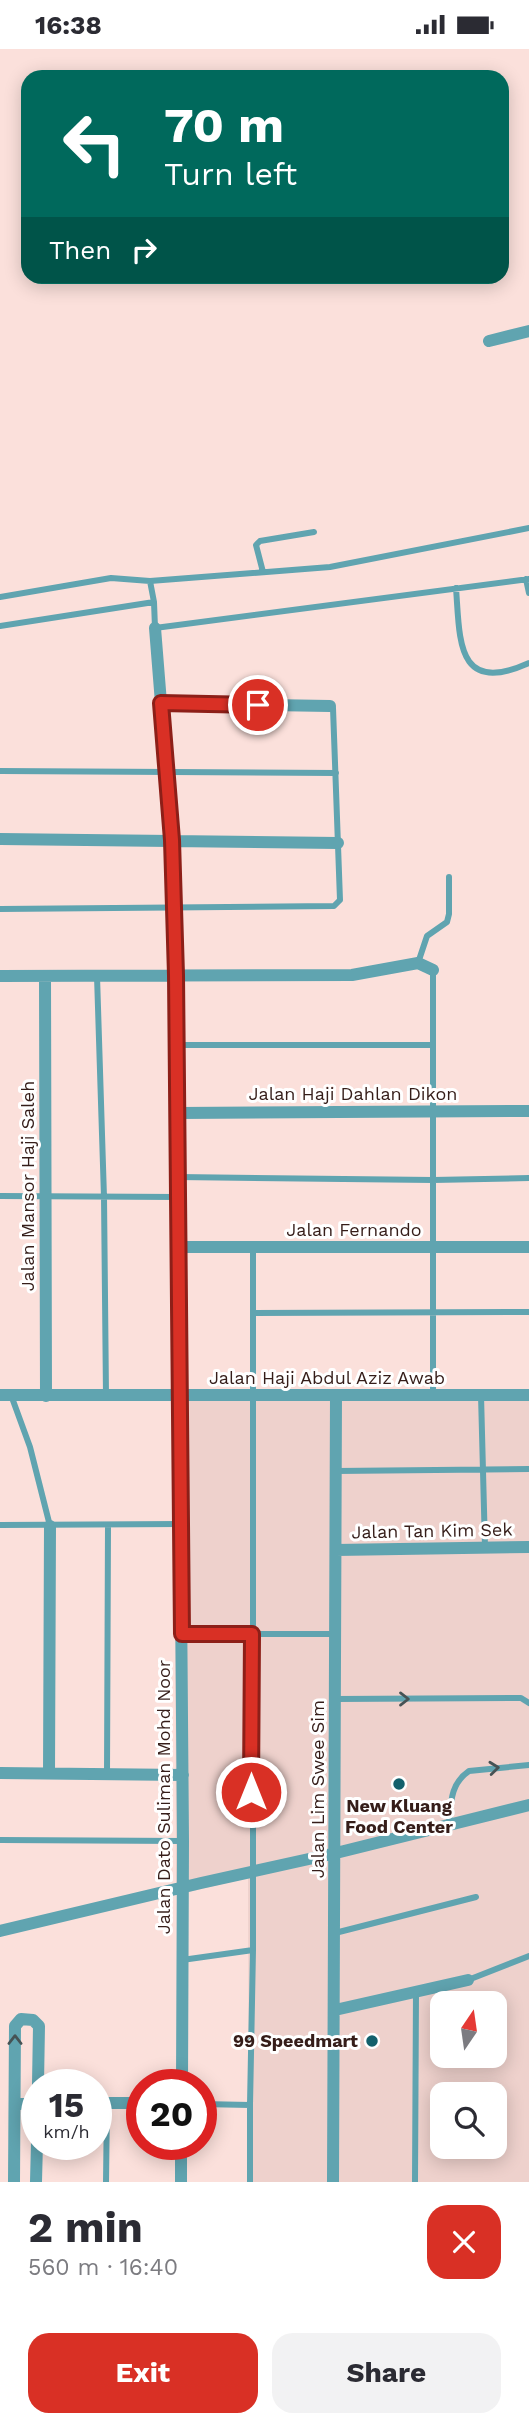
<!DOCTYPE html>
<html lang="en">
<head>
<meta charset="utf-8">
<style>
  body { margin:0; font-family:"Work Sans",sans-serif; background:#f2f2f3; color:#2b2b33; height:100vh; display:flex; flex-direction:column; font-size:26px; white-space:nowrap }
  * { box-sizing:border-box; margin:0 }
  p { font-size:23px; color:#7c7c81 }
  .icon { flex:none; width:38px; height:38px; fill:none; stroke:currentColor; stroke-width:2; stroke-linecap:round; stroke-linejoin:round }
  .map { position:relative; height:2133px; overflow:hidden }
  .panel { display:flex; flex-direction:column; background:#fff; flex:1 }
  .panel>* { flex:none }
  .hud { position:absolute; left:21px; top:21px; width:488px; height:214px; border-radius:21px; box-shadow:0 4px 18px #0003; background:#00695c; color:#fff; overflow:hidden }
  .needle { width:46px; rotate:13deg }
  .fabs { position:absolute; left:430px; top:1942px; display:grid; gap:14px }
  .fabs a { display:grid; place-items:center; width:77px; height:77px; border-radius:14px; background:#fff; box-shadow:0 4px 18px #0003; font-size:35px }
  .speed { position:absolute; left:21px; top:2020px; display:flex; gap:14px; font-size:35px; font-weight:700; text-align:center }
  .speed>* { display:grid; place-content:center; width:91px; height:91px; border-radius:50%; background:#fff; box-shadow:0 4px 18px #0003; line-height:1 }
  .speed small { font-size:18px; font-weight:400 }
  .speed .limit { border:10px solid #d22; background:#fff; color:#111 }
  .pin { position:absolute; display:grid; place-items:center; width:60px; height:60px; color:#fff; margin:-30px; border:4px solid #fff; border-radius:50%; box-shadow:0 2px 7px #0007 }
  .me { position:absolute; width:77px; margin:-38px; rotate:0deg; stroke-linejoin:round; filter:drop-shadow(0 0 5px #0008) }
  .turn { display:flex; align-items:center; gap:24px; height:147px; padding:0 28px; font-size:32px }
  .turn .icon { width:91px; height:91px; stroke-width:2.5 }
  .turn b { display:block; font-size:49px; line-height:60px }
  .then { display:flex; align-items:center; height:66px; padding:0 28px; background:#0003; gap:14px; font-size:26px }
  .round { display:grid; place-items:center; flex:none; width:74px; height:74px; border-radius:21px; background:#f2f2f3 }
  .head { display:flex; align-items:center; justify-content:space-between; height:119px; padding:0 28px }
  h1 { font-size:42px; font-weight:700; line-height:52px }
  .primary-button { display:flex; gap:14px; margin-top:auto; padding:14px 28px }
  .primary-button a { flex:1; height:80px; border-radius:21px; background:#d93025; color:#fff; font-size:28px; font-weight:700; line-height:80px; text-align:center }
  .primary-button a+a { background:#f2f2f3; color:#2b2b33 }
  .status { display:flex; justify-content:space-between; align-items:center; height:49px; padding:0 35px; background:#fff; direction:ltr }
  .status svg { height:19px; fill:currentColor }
  .map>svg:first-child { display:block }
</style>
</head>
<body>
<div class="status"><b>16:38</b><svg viewBox="0 0 49 12"><path d="M0 12V9h3v3zM5 12V6h3v6zM10 12V3h3v9zM15 12V0h3v12zM26 1h20v11H26zM47 4h2v5h-2z"/></svg></div>
<div class="map">
<svg width="529" height="2133" viewBox="0 0 529 2133">
  <rect width="100%" height="100%" fill="#fbe0db"/>
  <!-- built -->
  <path fill="#eed1cc" fill-rule="evenodd" d="M529 1351V2133H249L248 1829 176 1846 175 1352ZM443 1955H495V2007H443ZM443 2046H495V2098H443Z"/>
  <g fill="none" stroke-linecap="round" stroke-linejoin="round">
    <!-- service -->
    <path stroke="#60a4b0" stroke-width="6" d="M529 479 330 518 150 532 154 553 155 579 529 530
      M263 523 256 496 260 492 314 483
      M526 530 529 544
      M456 539C460 591 456 647 529 614
      M0 548 111 529 150 532
      M0 577 154 553
      M0 722 336 724
      M0 860 334 857 340 851 333 659 330 657
      M418 914 427 887 447 873 449 865V828
      M97 927 104 1148 106 1347
      M177 996H433
      M178 1128 433 1131 529 1129
      M0 1147 177 1148
      M253 1264 529 1263
      M11 1346 30 1398 50 1477
      M433 1346V921
      M481 1346 485 1498
      M336 1422 529 1420
      M0 1476 180 1475
      M182 1585H334
      M336 1650 521 1649 529 1654
      M107 1725 108 1476
      M449 1775C451 1754 450 1735 469 1722L529 1716
      M0 1791 183 1792
      M335 1884 476 1848
      M182 1911 253 1901
      M468 1931 529 1907
      M201 2055 250 2056V2133
      M250 2056 253 1901V1198
      M106 2133 107 2054
      M415 2133 416 1942"/>
    <!-- minor -->
    <path stroke="#60a4b0" stroke-width="12" d="M489 292 529 282
      M155 579 172 791 176 926 183 1792 182 2035
      M161 654 330 657
      M0 790 338 794
      M0 927 352 926 418 914 433 921
      M45 927 46 1347
      M178 1064 529 1062
      M179 1198H529
      M0 1346H529
      M336 1501 529 1498
      M0 1724 183 1726
      M49 1724 50 1477
      M0 1882 201 1834 336 1804 529 1756
      M335 1961 468 1931
      M96 2054H142
      M15 2055H37
      M14 2133 15 1977 21 1970 33 1971 39 1977 38 2035
      M36 2133 37 2093
      M181 2133V2095
      M333 2133 336 1346"/>
  </g>
  <!-- one-way arrows -->
  <defs><path id="oneway-chevron" d="M-2-3.5L2.5 0L-2 3.5" fill="none" stroke-width="1.6" stroke-linecap="round" stroke-linejoin="round" transform="scale(1.75)"/></defs>
  <g stroke="#465355">
    <use href="#oneway-chevron" transform="translate(404 1650)"/>
    <use href="#oneway-chevron" transform="translate(494 1719) rotate(-6)"/>
    <use href="#oneway-chevron" transform="translate(15 1991) rotate(-90)"/>
  </g>
  <g fill="none" stroke-linecap="round" stroke-linejoin="round">
    <!-- route casing -->
    <g stroke="#8d1f18" stroke-width="18">
      <path id="route" d="M251 1743 252 1585H182L176 926 172 791 161 654 258 656"/>
    </g>
    <!-- route -->
    <use href="#route" stroke="#d93025" stroke-width="12"/>
  </g>
  <!-- markers -->
  <g fill="#13606c" stroke="#fff" stroke-width="2.5">
    <circle cx="399" cy="1735" r="7"/>
    <circle cx="372" cy="1992" r="7"/>
  </g>
  <g text-anchor="middle" stroke-width="6" stroke-linejoin="round" paint-order="stroke">
    <!-- street labels -->
    <g font-size="18" fill="#351d19" stroke="#fff">
      <text x="353" y="1051">Jalan Haji Dahlan Dikon</text>
      <text transform="translate(28 1137) rotate(-90)" y="6">Jalan Mansor Haji Saleh</text>
      <text x="354" y="1187">Jalan Fernando</text>
      <text x="327" y="1335">Jalan Haji Abdul Aziz Awab</text>
      <text transform="translate(432 1482) rotate(-1)" y="6">Jalan Tan Kim Sek</text>
      <text transform="translate(318 1740) rotate(-90)" y="6">Jalan Lim Swee Sim</text>
      <text transform="translate(164 1748) rotate(-90)" y="6">Jalan Dato Suliman Mohd Noor</text>
    </g>
    <!-- poi labels -->
    <g font-size="18" font-weight="bold" fill="#351d19" stroke="#fff">
      <text x="399" y="1763">New Kluang<tspan x="399" dy="21">Food Center</tspan></text>
      <text x="358" y="1998" text-anchor="end">99 Speedmart</text>
    </g>
  </g>
</svg>
<div class="fabs">
<a><svg class="needle" viewBox="-14 -14 28 28"><path d="M0-13l5 13h-10z" fill="#e53935"/><path d="M0 13l5-13h-10z" fill="#7c7c81"/></svg></a>
<a><svg class="icon" aria-label="search" viewBox="0 0 24 24"><circle cx="10" cy="10" r="6"/><path d="M15 15l6 6"/></svg></a>
</div>
<div class="speed"><div>15<small>km/h</small></div><div class="limit">20</div></div>
<div class="pin" style="left:258px;top:656px;background:#d93025"><svg class="icon" aria-label="arrive" viewBox="0 0 24 24"><path d="M6 21V4h12l-3 4 3 4H6"/></svg></div>
<svg class="me" style="left:251px;top:1743px" viewBox="-20 -20 40 40"><circle r="17" fill="#d93025" stroke="#fff" stroke-width="3"/><path d="M0-11L8 9 0 5-8 9z" fill="#fff"/></svg>
<div class="hud">
<div class="turn"><svg class="icon" aria-label="left" viewBox="0 0 24 24"><path d="M17 20v-9H6M10 6l-5 5 5 5"/></svg><div><b>70 m</b>Turn left</div></div>
<div class="then">Then<svg class="icon" aria-label="right" viewBox="0 0 24 24"><path d="M7 20v-9h11M14 6l5 5-5 5"/></svg></div>
</div>
</div>
<section class="panel">
<div class="head"><div><h1>2 min</h1><p>560 m · 16:40</p></div><a class="round" style="background:#d93025;color:#fff"><svg class="icon" aria-label="close" viewBox="0 0 24 24"><path d="M6 6l12 12M18 6L6 18"/></svg></a></div>
<div class="primary-button"><a>Exit</a><a>Share</a></div>
</section>
</body>
</html>
